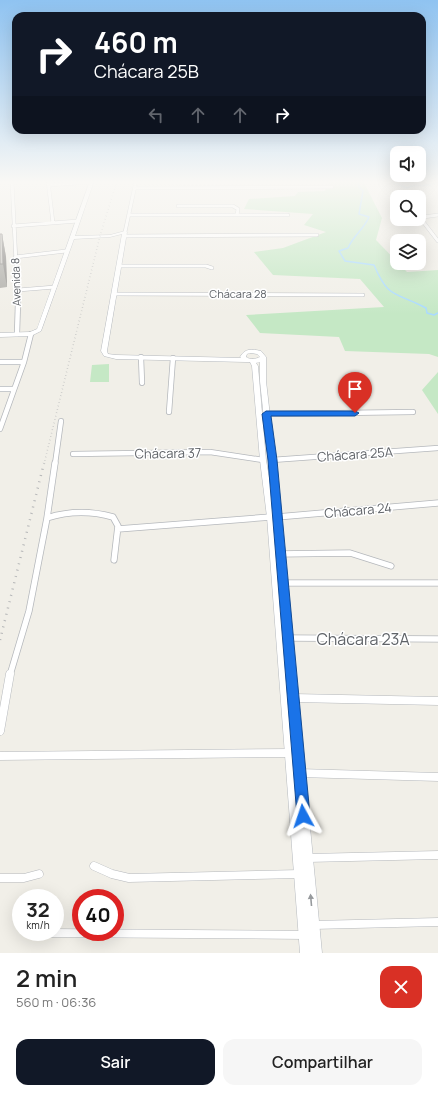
<!DOCTYPE html>
<html lang="pt">
<head>
<meta charset="utf-8">
<style>
  body { margin:0; font-family:Manrope,sans-serif; background:#f6f6f6; color:#222; height:100vh; display:flex; flex-direction:column; font-size:15px; white-space:nowrap }
  * { box-sizing:border-box; margin:0 }
  p { font-size:13px; color:#767676 }
  .icon { flex:none; width:22px; height:22px; fill:none; stroke:currentColor; stroke-width:2; stroke-linecap:round; stroke-linejoin:round }
  .map { position:relative; height:953px; overflow:hidden }
  .panel { display:flex; flex-direction:column; background:#fff; flex:1 }
  .panel>* { flex:none }
  .top-card { position:absolute; left:12px; top:12px; width:414px; height:122px; border-radius:12px; box-shadow:0 4px 16px #0002; background:#111827; color:#fff; overflow:hidden }
  .controls { position:absolute; left:390px; top:146px; display:grid; gap:8px }
  .controls a { display:grid; place-items:center; width:36px; height:36px; border-radius:8px; background:#fff; box-shadow:0 4px 16px #0002; font-size:20px }
  .speed { position:absolute; left:12px; top:889px; display:flex; gap:8px; font-size:20px; font-weight:700; text-align:center }
  .speed>* { display:grid; place-content:center; width:52px; height:52px; border-radius:50%; background:#fff; box-shadow:0 4px 16px #0002; line-height:1 }
  .speed small { font-size:10px; font-weight:400 }
  .speed .limit { border:6px solid #d22; background:#fff; color:#111 }
  .pin { position:absolute; display:grid; place-items:center; width:34px; height:34px; color:#fff; margin:-41px -17px; border-radius:50% 50% 50% 0; rotate:-45deg; box-shadow:0 0 4px #0007 }
  .pin .icon { rotate:45deg }
  .me { position:absolute; width:44px; margin:-22px; rotate:355deg; stroke-linejoin:round; filter:drop-shadow(0 0 3px #0008) }
  .turn { display:flex; align-items:center; gap:14px; height:84px; padding:0 16px; font-size:18px }
  .turn .icon { width:52px; height:52px; stroke-width:2.5 }
  .turn b { display:block; font-size:28px; line-height:34px }
  .lanes { display:flex; align-items:center; height:38px; padding:0 16px; background:#0003; justify-content:center; gap:20px; direction:ltr }
  .lanes .off { opacity:.35 }
  .round { display:grid; place-items:center; flex:none; width:42px; height:42px; border-radius:12px; background:#f6f6f6 }
  .summary { display:flex; align-items:center; justify-content:space-between; height:68px; padding:0 16px }
  h1 { font-size:24px; font-weight:600; line-height:30px }
  .action { display:flex; gap:8px; margin-top:auto; padding:8px 16px }
  .action a { flex:1; height:46px; border-radius:12px; background:#111827; color:#fff; font-size:16px; font-weight:600; line-height:46px; text-align:center }
  .action a+a { background:#f6f6f6; color:#222 }
  .map>svg:first-child { display:block }
</style>
</head>
<body>
<div class="map">
<svg width="438" height="953" viewBox="0 0 438 953">
  <rect width="100%" height="100%" fill="#f1efe8"/>
  <!-- green -->
  <path fill="#c5e8c5" d="M329 181H363L382 218 376 240 407 272 438 270V357L429 354 345 351 339 337 260 333 246 315 384 307 360 279 273 275 254 252 283 248 326 232 304 225 313 214 244 209 249 199 295 196 298 192 325 191Z
    M109 364V382H90L92 365Z
    M438 372V414L422 390Z"/>
  <g fill="none" stroke-linecap="round" stroke-linejoin="round">
    <!-- stream -->
    <path stroke="#aadaff" stroke-width="1.5" d="M358 181 359 187 363 191 359 214 369 217C364 229 353 236 348 248L339 251 345 261 374 265C388 298 394 292 422 306L426 308 427 313 434 315 438 313
      M389 181 407 188C418 182 424 189 438 182"/>
    <!-- street-far3 casing -->
    <g stroke="#b5b8bc" stroke-width="4">
      <path id="street-far3" d="M12 181 18 303
        M48 181 53 223
        M49 185 92 182
        M135 188 332 187
        M178 206H233L238 209 237 215
        M129 215H288
        M438 215 423 217 421 219 438 241
        M13 226 78 221
        M125 232 136 181
        M124 236 317 235
        M15 257 66 251
        M119 266H206L212 268
        M18 290 55 287
        M114 294 363 295"/>
    </g>
    <!-- street-far2 casing -->
    <g stroke="#b5b8bc" stroke-width="6">
      <path id="street-far2" d="M17 334 18 302
        M141 357 142 383
        M0 362H24
        M0 389H13
        M169 412 173 358
        M266 414 413 412
        M0 429 24 362 31 334
        M73 454 210 452 263 460
        M272 460 438 448
        M55 464 61 421"/>
    </g>
    <!-- street-far1 casing -->
    <g stroke="#b5b8bc" stroke-width="7">
      <path id="street-far1" d="M277 517 438 503
        M47 518C69 511 91 511 113 517L118 526 114 560
        M118 529 271 517
        M278 554 350 553 391 566
        M283 583H438
        M288 638 438 639
        M10 675 29 611 47 518 55 463"/>
    </g>
    <!-- street casing -->
    <g stroke="#b5b8bc" stroke-width="9">
      <path id="street" d="M294 698 438 701
        M0 731 10 674
        M0 756 290 753
        M299 773 438 777
        M308 858 438 855
        M94 866 112 874 129 878 300 874
        M0 878H24L39 874
        M313 925 438 922
        M51 933 305 935"/>
    </g>
    <!-- secondary casing -->
    <g stroke="#b6babf" stroke-width="1">
      <path id="secondary" d="M90 181H94L75 236 110 235 125 231 127 232 107 351 108 354 116 355 241 358 240 357C245 348 252 349 261 351L266 357V381L275 460 322 953H300L267 517 260 460 252 366 250 362H246L116 359 104 356 101 351 122 234 110 237 74 239 41 331 31 336 0 337V333L30 332 37 329ZM250 353 257 354 260 357C256 359 250 360 246 357L247 354ZM260 362V381L272 495 266 460 258 366 256 363Z"/>
    </g>
    <!-- street-far3 -->
    <use href="#street-far3" stroke="#fff" stroke-width="3"/>
    <!-- street-far2 -->
    <use href="#street-far2" stroke="#fff" stroke-width="4.5"/>
    <!-- street-far1 -->
    <use href="#street-far1" stroke="#fff" stroke-width="5.5"/>
    <!-- street -->
    <use href="#street" stroke="#fff" stroke-width="8"/>
    <!-- secondary -->
    <use href="#secondary" fill="#fff" fill-rule="evenodd"/>
    <!-- rail-far1 -->
    <path stroke="#b6b7b8" stroke-width="1.5" stroke-dasharray="0.5 3" stroke-linecap="butt" d="M44 464 100 236 117 181"/>
    <!-- rail -->
    <path stroke="#b6b7b8" stroke-width="2.5" stroke-dasharray="1 5.5" stroke-linecap="butt" d="M0 640 44 463"/>
  </g>
  <!-- wall -->
  <path fill="#afaea9" d="M0 234H2L6 257 7 287 0 288Z"/>
  <!-- shaded-wall -->
  <path fill="#8f8d8a" d="M2 234 6 257 7 287 3 264Z"/>
  <!-- building -->
  <path fill="#cccac5" stroke="#8f8d8a" d="M0 234H2L3 264H0Z"/>
  <!-- one-way arrows -->
  <defs><path id="oneway-solid" d="M-6-.8H1V-3.2L6.5 0L1 3.2V.8H-6Z"/></defs>
  <use fill="#979a9d" href="#oneway-solid" transform="translate(311 900) rotate(-95)"/>
  <!-- sky -->
  <linearGradient id="sky" x2="0" y2="1"><stop stop-color="#8fc3f1"/><stop offset="0.58" stop-color="#f9f8f5"/><stop offset="1" stop-color="#f9f8f5" stop-opacity="0"/></linearGradient>
  <rect width="438" height="314" fill="url(#sky)"/>
  <!-- route -->
  <path fill="#1a73e8" stroke="#114b97" d="M266 411H355L359 413 355 416H271L277 460 310 816 308 820 303 822 299 820 297 816 268 460 262 414Z"/>
  <g text-anchor="middle" stroke-width="3" stroke-linejoin="round" paint-order="stroke">
    <!-- far-street labels -->
    <g font-size="11" fill="#5f6368" stroke="#fff">
      <text transform="translate(16 282) rotate(-92)" y="4">Avenida 8</text>
      <text x="238" y="298">Chácara 28</text>
    </g>
    <!-- street labels -->
    <g font-size="13" fill="#5f6368" stroke="#fff">
      <text transform="translate(168 453) rotate(-1)" y="5">Chácara 37</text>
      <text transform="translate(355 454) rotate(-4)" y="5">Chácara 25A</text>
      <text transform="translate(358 510) rotate(-5)" y="5">Chácara 24</text>
    </g>
    <!-- near-street labels -->
    <g font-size="16" fill="#5f6368" stroke="#fff">
      <text x="363" y="645">Chácara 23A</text>
    </g>
  </g>
</svg>
<div class="controls">
<a><svg class="icon" aria-label="sound" viewBox="0 0 24 24"><path d="M4 9h4l5-4v14l-5-4H4zM17 9q2 3 0 6"/></svg></a>
<a><svg class="icon" aria-label="search" viewBox="0 0 24 24"><circle cx="10" cy="10" r="6"/><path d="M15 15l6 6"/></svg></a>
<a><svg class="icon" aria-label="layers" viewBox="0 0 24 24"><path d="M12 4l9 5-9 5-9-5zM3 14l9 5 9-5"/></svg></a>
</div>
<div class="speed"><div>32<small>km/h</small></div><div class="limit">40</div></div>
<div class="pin" style="left:355px;top:413px;background:#d93025"><svg class="icon" aria-label="arrive" viewBox="0 0 24 24"><path d="M6 21V4h12l-3 4 3 4H6"/></svg></div>
<svg class="me" style="left:303px;top:816px" viewBox="-20 -20 40 40"><path d="M0-17L14 15 0 8-14 15z" fill="#1a73e8" stroke="#fff" stroke-width="4"/></svg>
<div class="top-card">
<div class="turn"><svg class="icon" aria-label="right" viewBox="0 0 24 24"><path d="M7 20v-9h11M14 6l5 5-5 5"/></svg><div><b>460 m</b>Chácara 25B</div></div>
<div class="lanes"><svg class="icon off" aria-label="left" viewBox="0 0 24 24"><path d="M17 20v-9H6M10 6l-5 5 5 5"/></svg><svg class="icon off" aria-label="ahead" viewBox="0 0 24 24"><path d="M12 20V5M6 11l6-6 6 6"/></svg><svg class="icon off" aria-label="ahead" viewBox="0 0 24 24"><path d="M12 20V5M6 11l6-6 6 6"/></svg><svg class="icon" aria-label="right" viewBox="0 0 24 24"><path d="M7 20v-9h11M14 6l5 5-5 5"/></svg></div>
</div>
</div>
<section class="panel">
<div class="summary"><div><h1>2 min</h1><p>560 m · 06:36</p></div><a class="round" style="background:#d93025;color:#fff"><svg class="icon" aria-label="close" viewBox="0 0 24 24"><path d="M6 6l12 12M18 6L6 18"/></svg></a></div>
<div class="action"><a>Sair</a><a>Compartilhar</a></div>
</section>
</body>
</html>
